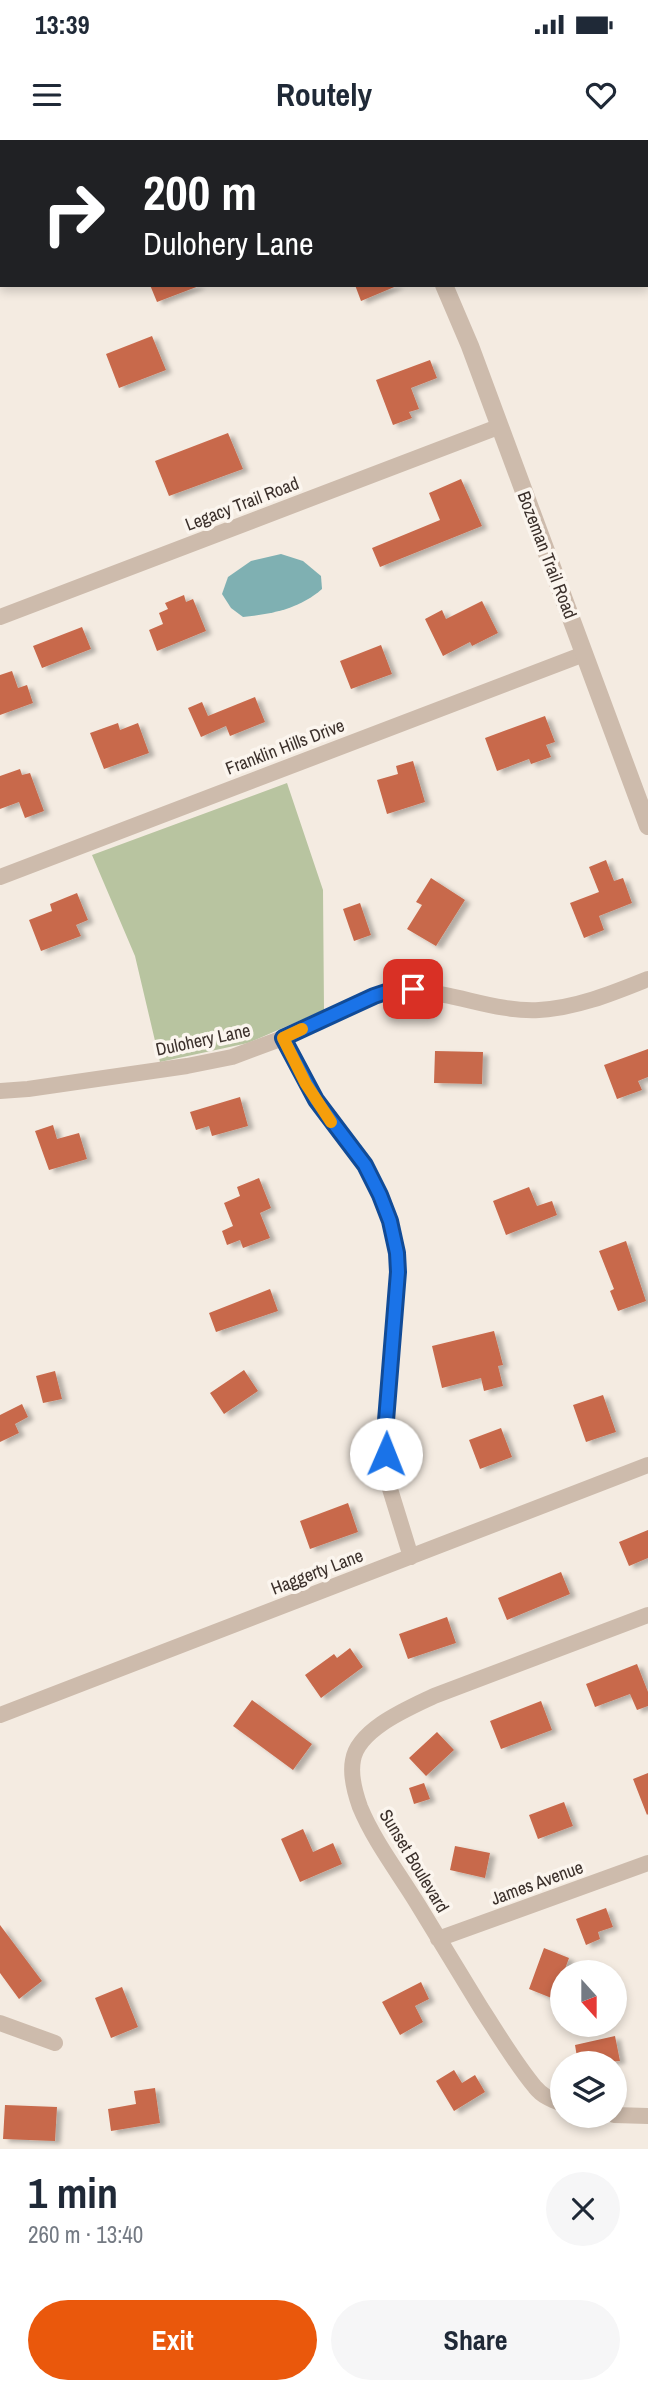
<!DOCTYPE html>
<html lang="en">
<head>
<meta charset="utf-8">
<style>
  body { margin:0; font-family:"Archivo Narrow",sans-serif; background:#f6f6f7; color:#1f2937; height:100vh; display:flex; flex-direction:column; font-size:26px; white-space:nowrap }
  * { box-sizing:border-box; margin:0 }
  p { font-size:23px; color:#747a83 }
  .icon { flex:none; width:38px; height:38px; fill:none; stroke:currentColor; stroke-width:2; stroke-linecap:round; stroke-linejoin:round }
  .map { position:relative; height:2009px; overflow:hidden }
  .details { display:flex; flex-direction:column; background:#fff; flex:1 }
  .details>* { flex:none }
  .guide { position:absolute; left:0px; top:0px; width:649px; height:147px; box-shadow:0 4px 10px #0003; background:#202124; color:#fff; overflow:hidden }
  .needle { width:46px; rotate:159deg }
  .controls { position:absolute; left:550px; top:1820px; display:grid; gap:14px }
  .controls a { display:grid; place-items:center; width:77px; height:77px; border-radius:50%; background:#fff; box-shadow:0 4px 10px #0003; font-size:35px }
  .pin { position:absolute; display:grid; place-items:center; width:60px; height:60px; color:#fff; margin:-30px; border-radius:14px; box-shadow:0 4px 10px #0006 }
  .me { position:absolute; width:77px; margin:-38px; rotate:1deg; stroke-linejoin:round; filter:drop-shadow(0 0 5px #0008) }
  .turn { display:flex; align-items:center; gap:24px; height:147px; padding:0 28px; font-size:32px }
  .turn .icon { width:91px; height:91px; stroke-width:2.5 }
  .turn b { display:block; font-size:49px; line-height:60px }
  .round { display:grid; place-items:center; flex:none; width:74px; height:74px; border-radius:37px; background:#f6f6f7 }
  .summary { display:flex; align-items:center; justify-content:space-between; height:119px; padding:0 28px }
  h1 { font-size:42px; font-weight:800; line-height:52px }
  .action { display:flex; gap:14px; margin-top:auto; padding:14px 28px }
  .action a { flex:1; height:80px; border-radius:42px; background:#ea580c; color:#fff; font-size:28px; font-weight:800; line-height:80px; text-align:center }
  .action a+a { background:#f6f6f7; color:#1f2937 }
  .status { display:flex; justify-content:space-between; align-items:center; height:49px; padding:0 35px; background:#fff; direction:ltr }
  .status svg { height:19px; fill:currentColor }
  header { display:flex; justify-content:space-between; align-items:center; height:91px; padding:0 28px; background:#fff; font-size:32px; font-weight:800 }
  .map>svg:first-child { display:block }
</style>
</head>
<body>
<div class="status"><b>13:39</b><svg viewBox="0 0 49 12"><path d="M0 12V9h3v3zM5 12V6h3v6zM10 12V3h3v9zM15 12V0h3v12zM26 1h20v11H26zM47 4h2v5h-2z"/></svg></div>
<header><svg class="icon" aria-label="menu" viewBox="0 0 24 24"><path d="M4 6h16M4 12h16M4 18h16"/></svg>Routely<svg class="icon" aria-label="heart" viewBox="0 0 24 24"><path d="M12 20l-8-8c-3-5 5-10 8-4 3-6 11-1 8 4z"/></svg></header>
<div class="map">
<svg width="648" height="2009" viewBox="0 0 648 2009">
  <defs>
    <filter id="shadow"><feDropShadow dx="5.5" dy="3" stdDeviation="2" flood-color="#0004"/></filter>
  </defs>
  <rect width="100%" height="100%" fill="#f4ebe1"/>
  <!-- green -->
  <path fill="#b8c4a0" d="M287 643 323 750 324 870 248 903 160 922 135 816 92 715Z"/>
  <!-- water -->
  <path fill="#7fb0b2" d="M281 414 303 421 321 436 322 449C299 469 272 474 243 477L231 468 222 454 228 437 251 421Z"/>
  <!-- building -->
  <path fill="#c8694b" filter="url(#shadow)" d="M150 145H199V146L157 162Z
    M355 145H399L361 161Z
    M152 196 166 230 119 248 106 214Z
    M430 220 437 238 411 248 419 269 409 272 412 278 393 285 376 240Z
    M228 293 243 329 169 356 155 321Z
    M461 339 482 386 380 427 372 408 440 380 429 353Z
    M184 455 186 462 193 459 206 491 157 511 149 490 163 484 159 473 168 469 165 463Z
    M482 461 498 493 472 506 470 502 443 516 425 479 442 470 446 479Z
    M82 487 91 509 42 528 33 506Z
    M381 505 392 534 351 549 340 521Z
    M12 531 18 548 27 545 33 563 0 575V535Z
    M255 557 265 582 230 596 226 586 201 597 188 568 202 562 208 576Z
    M545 576 555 602 546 605 551 617 531 624 529 619 497 631 485 598Z
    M118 583 120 590 138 583 149 613 104 629 90 593Z
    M413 621 425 662 387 674 377 640 398 634 396 626Z
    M20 629 22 635 30 633 44 671 25 678 19 662 0 669V636Z
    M606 720 614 741 623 738 632 763 599 776 604 790 584 798 570 763 599 752 589 727Z
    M431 738 465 760 436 806 407 789 422 765 416 762Z
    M77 753 88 780 76 785 81 796 41 811 29 780 52 771 50 764Z
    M360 763 371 795 354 801 343 769Z
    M648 909V937L638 941 642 950 617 959 604 925Z
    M435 911 483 912 482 944 434 943Z
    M240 957 248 986 212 996 209 986 196 990 190 972Z
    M53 985 57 999 79 993 87 1019 49 1030 35 991Z
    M259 1038 271 1068 260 1073 270 1098 243 1108 240 1100 227 1105 222 1091 233 1086 224 1063 240 1056 237 1047Z
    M529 1047 537 1066 552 1061 557 1075 506 1095 493 1061Z
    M626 1101 646 1161 618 1171 610 1151 614 1149 599 1111Z
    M270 1149 278 1171 216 1192 209 1173Z
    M494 1191 503 1225 498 1226 503 1246 484 1251 481 1238 442 1248 432 1206Z
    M244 1230 258 1251 224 1274 210 1253Z
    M55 1231 62 1259 43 1263 36 1236Z
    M603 1255 616 1292 586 1302 573 1265Z
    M22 1264 28 1277 15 1284 19 1293 0 1302V1275Z
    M501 1288 512 1317 480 1329 469 1300Z
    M348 1363 358 1392 310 1409 300 1381Z
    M648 1390V1418L629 1426 619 1402Z
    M561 1432 570 1454 507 1480 498 1458Z
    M447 1477 456 1503 408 1519 399 1494Z
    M350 1508 363 1527 321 1558 305 1535 334 1514 337 1518Z
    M637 1524 648 1552V1566L637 1570 630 1554 595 1567 586 1544Z
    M252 1560 312 1604 293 1630 233 1586Z
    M541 1561 552 1590 501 1609 490 1581Z
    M437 1592 454 1610 426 1636 409 1618Z
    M648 1633V1674L647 1675 633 1639Z
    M424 1643 430 1659 414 1664 409 1648Z
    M564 1662 573 1686 538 1699 529 1675Z
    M303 1689 313 1712 333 1703 342 1724 300 1742 281 1699Z
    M455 1706 490 1713 485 1738 450 1730Z
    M606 1768 613 1787 598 1792 600 1799 586 1805 576 1779Z
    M0 1785 42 1841 19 1859 0 1833Z
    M544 1808 569 1818 554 1859 529 1849Z
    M421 1842 429 1859 415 1866 423 1882 400 1895 382 1862Z
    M122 1847 138 1887 111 1898 95 1858Z
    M615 1896 620 1921 578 1923 575 1905Z
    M454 1930 462 1943 475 1935 485 1952 454 1971 436 1941Z
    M155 1948 160 1983 111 1991 108 1969 136 1964 134 1951Z
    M5 1965 57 1967 55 2001 3 1999Z"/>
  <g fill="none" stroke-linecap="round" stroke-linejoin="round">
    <!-- minor -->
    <path stroke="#cdbbac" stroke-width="16" d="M0 477 498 287
      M0 737 584 514
      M283 898 316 960 365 1025 380 1055 390 1081 397 1113 398 1132 385 1293 390 1349 411 1417
      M0 951 28 949 187 926 232 917 283 898 374 856C431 838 482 873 539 870 577 868 613 853 648 839
      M0 1575 648 1325
      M438 1799 648 1723
      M0 1883 55 1903
      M562 1964C552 1960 542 1956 535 1947 515 1923 498 1894 481 1868 460 1833 438 1798 417 1763 398 1732 374 1701 360 1667 355 1653 350 1635 353 1620 358 1589 409 1568 434 1556L648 1475
      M614 1975 648 1976"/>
    <!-- tertiary -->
    <path stroke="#cdbbac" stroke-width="18" d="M388 0 389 2
      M444 145 470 206 648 686"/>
  </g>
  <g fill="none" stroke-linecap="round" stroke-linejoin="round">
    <!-- route casing -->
    <g stroke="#114b97" stroke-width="18">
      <path id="route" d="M386 1314 385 1293 398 1132 397 1113 390 1081 380 1055 365 1025 316 960 283 898 374 856 389 851 413 849"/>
    </g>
    <!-- route -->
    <use href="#route" stroke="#1a73e8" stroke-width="12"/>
    <!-- slow -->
    <path stroke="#f59e0b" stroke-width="12" d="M302 889 283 898 306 944 331 982"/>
  </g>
  <g text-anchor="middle" stroke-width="7" stroke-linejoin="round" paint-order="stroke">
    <!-- street labels -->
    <g font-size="18" fill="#3b302b" stroke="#fbf5ee">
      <text transform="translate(242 364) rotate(-21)" y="6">Legacy Trail Road</text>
      <text transform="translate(547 415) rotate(69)" y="6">Bozeman Trail Road</text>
      <text transform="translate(285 607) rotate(-21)" y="6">Franklin Hills Drive</text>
      <text transform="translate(203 900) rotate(-12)" y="6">Dulohery Lane</text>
      <text transform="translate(317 1432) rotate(-21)" y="6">Haggerty Lane</text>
      <text transform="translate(414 1721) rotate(59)" y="6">Sunset Boulevard</text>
      <text transform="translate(537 1743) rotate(-20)" y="6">James Avenue</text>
    </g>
  </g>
</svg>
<div class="controls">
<a><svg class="needle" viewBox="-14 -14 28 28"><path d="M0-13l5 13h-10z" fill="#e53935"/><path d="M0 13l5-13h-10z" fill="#747a83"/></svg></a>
<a><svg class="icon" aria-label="layers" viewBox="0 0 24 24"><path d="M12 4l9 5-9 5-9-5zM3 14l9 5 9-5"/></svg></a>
</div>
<div class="pin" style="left:413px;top:849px;background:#d93025"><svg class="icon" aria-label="arrive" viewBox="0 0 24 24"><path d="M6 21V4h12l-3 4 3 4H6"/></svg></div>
<svg class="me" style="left:386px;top:1314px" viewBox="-20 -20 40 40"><circle r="19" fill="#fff"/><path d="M0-13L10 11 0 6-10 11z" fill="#1a73e8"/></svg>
<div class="guide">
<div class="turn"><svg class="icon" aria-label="right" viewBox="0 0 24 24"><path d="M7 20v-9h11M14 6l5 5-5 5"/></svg><div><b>200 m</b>Dulohery Lane</div></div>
</div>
</div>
<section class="details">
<div class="summary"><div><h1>1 min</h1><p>260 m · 13:40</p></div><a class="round"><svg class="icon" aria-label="close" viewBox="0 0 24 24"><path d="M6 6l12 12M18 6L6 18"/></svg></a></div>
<div class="action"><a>Exit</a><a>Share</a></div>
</section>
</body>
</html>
